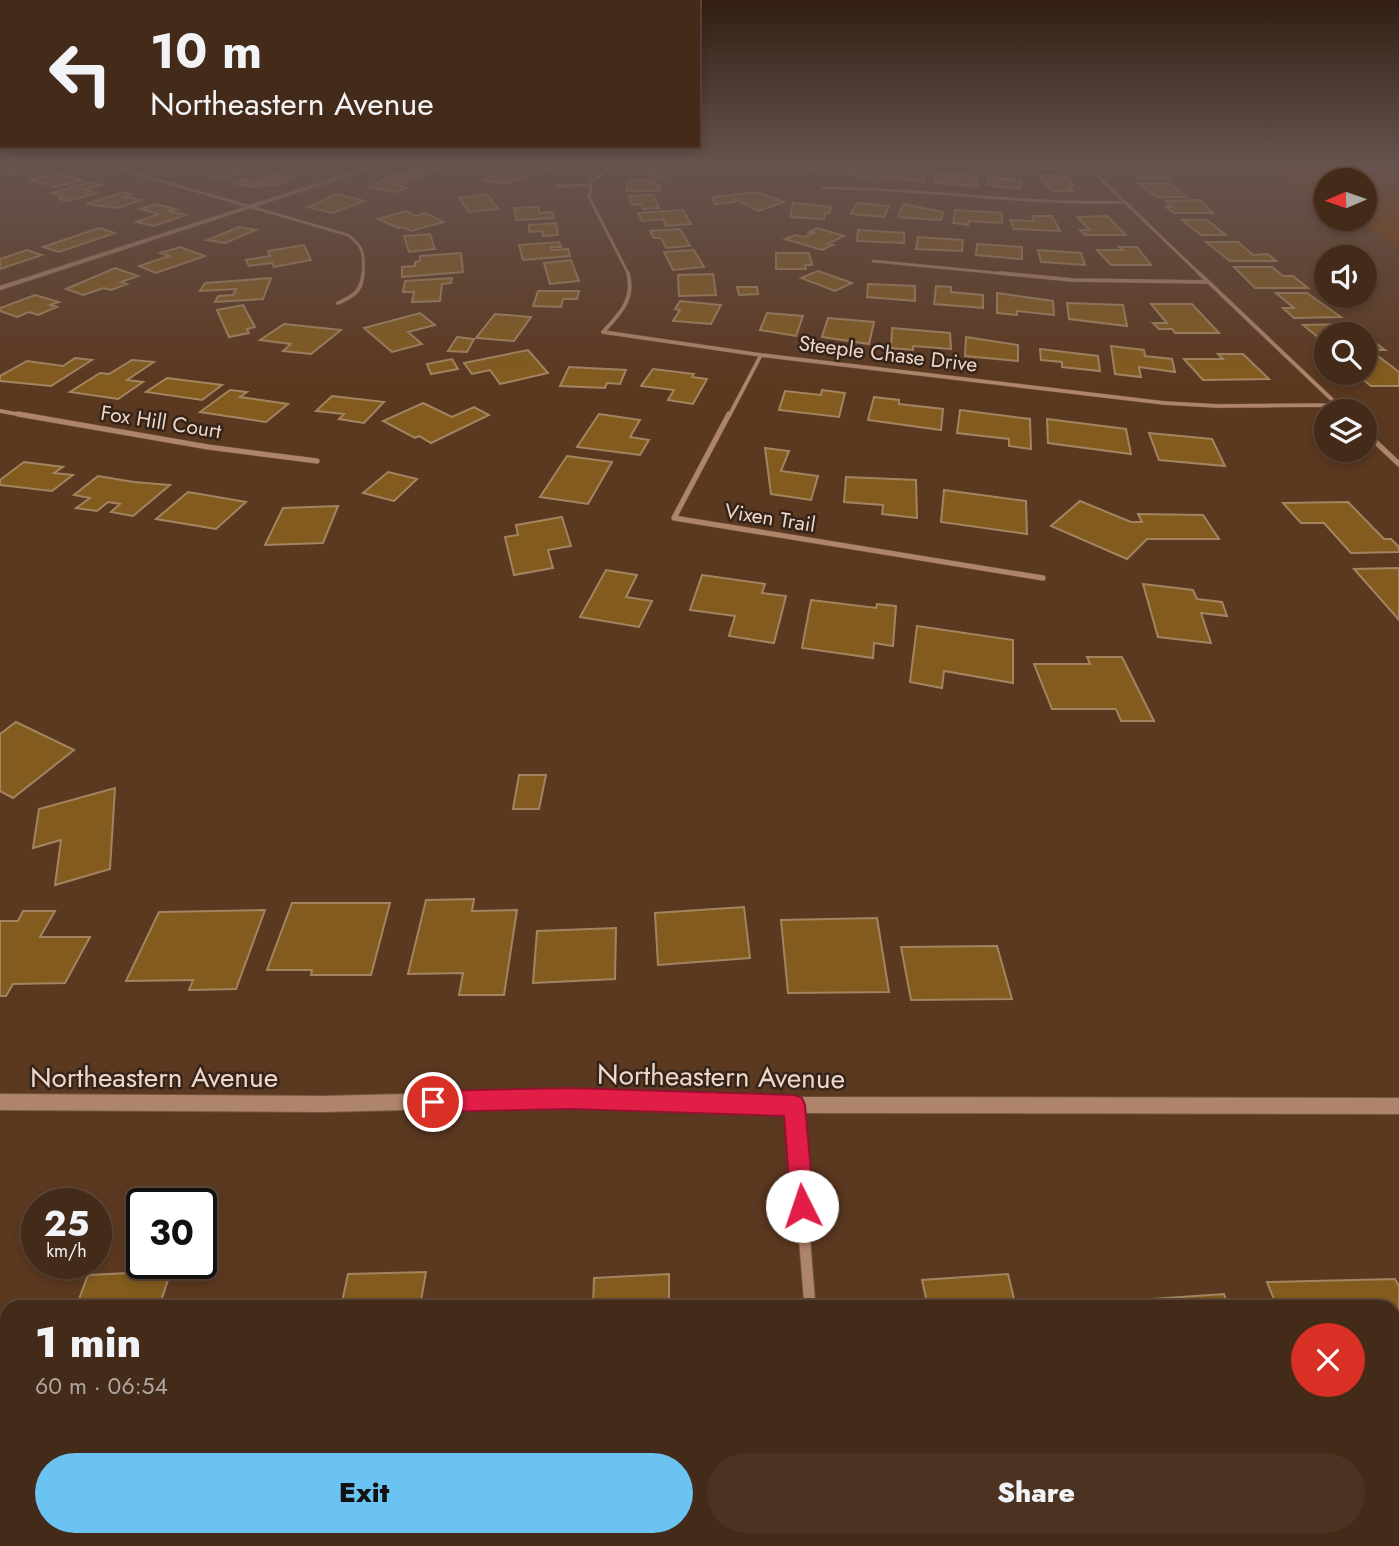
<!DOCTYPE html>
<html lang="en">
<head>
<meta charset="utf-8">
<style>
  body { margin:0; font-family:Jost,sans-serif; background:#4b3221; color:#f1f3f6; height:100vh; display:flex; flex-direction:column; font-size:26px; white-space:nowrap }
  * { box-sizing:border-box; margin:0 }
  p { font-size:23px; color:#afa7a2 }
  .icon { flex:none; width:38px; height:38px; fill:none; stroke:currentColor; stroke-width:2; stroke-linecap:round; stroke-linejoin:round }
  .map { position:relative; flex:1; overflow:hidden }
  .panel { position:absolute; left:0px; top:1300px; width:1400px; height:247px; display:flex; flex-direction:column; background:#442a18; border-radius:21px 21px 0 0; box-shadow:0 4px 10px #0003,0 0 0 2px #5c4637 }
  .panel>* { flex:none }
  .banner { position:absolute; left:0px; top:0px; width:700px; height:147px; box-shadow:0 4px 10px #0003,0 0 0 2px #5c4637; background:#442a18; color:#f1f3f6; overflow:hidden }
  .needle { width:46px; rotate:268deg }
  .buttons { position:absolute; left:1314px; top:168px; display:grid; gap:14px }
  .buttons a { display:grid; place-items:center; width:63px; height:63px; border-radius:50%; background:#442a18; box-shadow:0 4px 10px #0003,0 0 0 2px #5c4637; font-size:35px }
  .speed { position:absolute; left:21px; top:1188px; display:flex; gap:14px; font-size:35px; font-weight:700; text-align:center }
  .speed>* { display:grid; place-content:center; width:91px; height:91px; border-radius:50%; background:#442a18; box-shadow:0 4px 10px #0003,0 0 0 2px #5c4637; line-height:1 }
  .speed small { font-size:18px; font-weight:400 }
  .speed .limit { border:4px solid #111; border-radius:10px; background:#fff; color:#111 }
  .pin { position:absolute; display:grid; place-items:center; width:60px; height:60px; color:#fff; margin:-30px; border:4px solid #fff; border-radius:50%; box-shadow:0 2px 7px #0007 }
  .me { position:absolute; width:77px; margin:-38px; rotate:356deg; stroke-linejoin:round; filter:drop-shadow(0 0 5px #0008) }
  .turn { display:flex; align-items:center; gap:24px; height:147px; padding:0 35px; font-size:32px }
  .turn .icon { width:91px; height:91px; stroke-width:2.5 }
  .turn b { display:block; font-size:49px; line-height:60px }
  .round { display:grid; place-items:center; flex:none; width:74px; height:74px; border-radius:37px; background:#4b3221 }
  .summary { display:flex; align-items:center; justify-content:space-between; height:119px; padding:0 35px }
  h1 { font-size:42px; font-weight:800; line-height:52px }
  .action { display:flex; gap:14px; margin-top:auto; padding:14px 35px }
  .action a { flex:1; height:80px; border-radius:42px; background:#6bc3f2; color:#111; font-size:28px; font-weight:800; line-height:80px; text-align:center }
  .action a+a { background:#4b3221; color:#f1f3f6 }
  .map>svg:first-child { display:block }
</style>
</head>
<body>
<div class="map">
<svg width="1399" height="1546" viewBox="0 0 1399 1546">
  <rect width="100%" height="100%" fill="#5b3820"/>
  <!-- green -->
  <path fill="#783900" d="M1266 165H1399V248L1352 219H1365V180H1326V203Z"/>
  <!-- building -->
  <path fill="#835b1e" stroke="#a28560" stroke-width="2" d="M7 165H32L51 170 29 176 18 173 10 175 3 174 13 171 0 168Z
    M210 165H224L246 171 224 178 189 172Z
    M424 165H448L451 167 421 175 406 172Z
    M524 165H559L541 173 520 167Z
    M664 165 680 167 665 177 642 174 653 167 660 168Z
    M781 165H814L821 169 786 174 776 168 784 167Z
    M1058 165 1061 169H1031L1028 166Z
    M840 166 877 169 874 177 848 175 849 172H838Z
    M1122 168H1158L1171 178H1139Z
    M912 169 927 170 924 182 883 177 886 170 912 172Z
    M290 170 305 173 273 186 264 184 255 187 232 183 244 179 256 181Z
    M502 170 527 175 506 184 484 180Z
    M56 173 82 180 56 187 30 180Z
    M937 173 978 176 977 186 935 183Z
    M403 174 418 177 396 185 407 188 396 192 369 187 389 176Z
    M1039 175 1064 176 1074 186H1069L1073 191H1052Z
    M988 178 1021 180 1020 189 987 185Z
    M629 180H656L655 186H660L659 191H626Z
    M90 182 101 185 85 190 97 193 68 201 58 199 65 197 52 193Z
    M1138 183H1169L1186 197H1157Z
    M123 192 133 194 125 197 141 200 118 208 87 204Z
    M756 192 784 202 758 211 733 198 735 202 715 204 712 197Z
    M337 194 365 201 332 213 308 207Z
    M487 194 498 209 469 212 459 198Z
    M653 195 659 208 643 209 641 204 632 205 629 196Z
    M1200 200 1213 213H1174L1166 207H1172L1165 201Z
    M793 203 831 207 830 213H825L824 219 790 217Z
    M857 203 889 206 884 217 851 214Z
    M155 204 176 209 169 211 186 215 154 226 136 222 159 214 140 209Z
    M903 204 943 212 941 220 898 217Z
    M538 207 540 213 553 212 554 218 516 220 514 208Z
    M683 210 691 224 666 226 663 219 642 221 638 213Z
    M955 210 1002 213V223L969 221 968 225 953 223Z
    M406 211 416 216 426 213 444 222 411 231 403 227 398 228 378 219Z
    M1032 216H1052L1060 231 1014 229 1010 220 1034 221Z
    M1107 216 1126 235H1085L1080 230H1090L1077 217Z
    M1182 220H1207L1226 235H1201Z
    M556 223 558 235 543 236 542 231 529 232V225Z
    M239 227 256 230 225 243 207 240Z
    M99 228 115 233 59 252 43 247Z
    M817 228 844 236 827 244 833 245 822 250 785 239 795 235 804 237 814 233 809 232Z
    M680 229 690 246 666 248 661 238H654L650 231Z
    M858 230 904 233V243L857 241Z
    M430 234 435 249 409 252 404 236Z
    M918 237 963 240 962 251 916 249Z
    M559 242 561 247H551L552 250 568 249 570 256 523 260 519 245Z
    M1206 242H1238L1253 255 1268 254 1276 261H1230Z
    M977 244 1022 247V259L976 255Z
    M304 245 311 260 274 267 272 263 249 266 246 260 270 256 268 251Z
    M180 247 205 256 156 273 139 266 169 256 160 253Z
    M1119 247H1137L1151 265H1111L1097 250H1123Z
    M27 250 42 255 0 269V259Z
    M694 250 704 267 673 270 664 252Z
    M1038 250 1081 253 1085 265 1041 262Z
    M461 253 463 272 402 277V267L415 266V262L420 261V256Z
    M776 253H809L812 265H805L806 269H776Z
    M571 260 579 281 550 284 544 263Z
    M1234 267H1272L1283 276H1293L1308 288H1255Z
    M115 268 138 276 121 282 127 284 111 290 104 288 83 295 66 289Z
    M818 271 852 283 835 291 801 278Z
    M713 274 716 295 679 296 678 275Z
    M271 278 263 299 215 302 218 296 233 295 236 289 200 291 205 283Z
    M452 278 451 283 442 284 440 301 412 302 414 292H403L405 281Z
    M868 284 915 286V301L867 297Z
    M936 286 951 287V292L983 295V308L934 304Z
    M737 287H757L758 294 739 295Z
    M538 291H579L577 299H563L561 307 533 306Z
    M997 293 1053 301 1054 315 1017 311V315L997 313Z
    M1276 293H1307L1341 317 1294 318 1283 308H1294Z
    M35 295 59 302 50 305 57 307 38 315 29 312 17 317 0 311V308Z
    M680 301 721 305 711 324 673 321 680 310 675 309Z
    M1067 303 1123 305 1127 326 1069 319Z
    M1151 304H1192L1219 333H1175L1172 329H1159L1153 323H1167Z
    M243 305 255 327 247 329 249 333 229 337 217 310Z
    M420 313 435 325 408 332 422 344 392 352 364 328Z
    M767 313 803 316 796 336 760 330Z
    M495 314 531 317 514 341 476 338Z
    M828 318 874 322 869 344 822 337Z
    M284 324 341 330 311 354 283 351 291 344 260 340Z
    M1351 324 1364 334H1326V342H1324L1303 325Z
    M892 328 950 333 951 349 913 346V350L891 348Z
    M1365 335 1385 350H1365Z
    M457 337 474 339 467 352 448 351Z
    M966 337 1018 345V361L965 356Z
    M1111 346 1144 350 1145 356 1172 359 1175 372 1139 367 1141 377 1115 374Z
    M1040 349 1098 356 1100 371 1062 367V362L1041 360Z
    M528 350 548 373 500 384 490 370 472 374 464 363Z
    M1218 354H1243L1269 379 1203 380 1184 359H1223Z
    M1365 356H1378L1399 372V386H1371L1355 373H1365Z
    M75 358 92 360 51 386 0 381V376L27 361 63 366Z
    M452 359 458 369 431 374 427 364Z
    M132 360 154 362 127 380 143 382 118 399 70 392 100 373 109 374Z
    M569 367 626 370 620 384 607 383 605 388 560 386Z
    M653 369 694 374 692 377 707 379 693 404 668 400 674 390 641 386Z
    M167 378 222 385 202 400 146 392Z
    M230 390 247 392 240 397 288 404 266 422 200 412Z
    M822 390 845 393 839 417 779 410 785 391 821 395Z
    M332 396 384 402 364 423 339 419 344 414 316 411Z
    M874 397 899 400V404L943 409 941 430 868 420Z
    M423 403 452 417 474 407 489 415 431 443 419 436 415 438 383 421Z
    M960 410 1030 419 1031 449 1009 446V439L957 433Z
    M599 414 640 420 630 437 649 440 640 455 577 447Z
    M1047 419 1126 429 1131 454 1048 443Z
    M1149 433 1212 439 1225 466 1159 460Z
    M765 448 789 451 781 471 818 476 811 500 771 494Z
    M567 456 612 462 588 504 540 497Z
    M24 462 63 467 54 473 73 475 52 491 0 485V480Z
    M388 472 417 479 394 501 363 493Z
    M98 476 134 482 170 485 133 516 111 512 120 504 108 502 97 511 76 508 90 498 74 495Z
    M846 477 916 480 917 518 882 514 883 505 844 502Z
    M944 490 1026 501 1027 534 941 522Z
    M188 492 246 502 216 529 156 519Z
    M1080 501 1131 522H1142L1138 514 1203 515 1219 539H1147L1127 559 1051 526Z
    M1348 502 1384 539H1391L1399 547V552L1351 553 1324 523H1301L1283 503Z
    M338 506 323 543 265 545 283 508Z
    M562 517 571 546 548 550 553 568 514 575 505 537 518 535 516 525Z
    M1399 568V620L1354 569Z
    M606 570 637 575 626 597 652 601 639 627 580 617Z
    M702 575 765 584 762 593 786 596 774 643 729 636 735 616 690 610Z
    M1143 584 1193 590 1197 599 1222 602 1227 616 1201 613 1211 643 1158 637Z
    M811 600 876 608 877 604 896 606 893 646 874 643 873 658 802 648Z
    M917 626 1013 640V683L944 671 942 688 910 682Z
    M1087 657H1122L1154 721H1121L1116 709H1052L1034 664H1090Z
    M16 722 74 750 13 798 0 791V734Z
    M519 775H546L539 809H513Z
    M115 788 110 869 55 885 61 840 33 848 39 809Z
    M474 899 472 911 517 910 504 995H459L463 973 408 974 426 900Z
    M292 903H390L371 975H311L312 970H267Z
    M744 907 750 958 658 965 655 913Z
    M265 910 236 989 189 990 193 980 126 981 159 912Z
    M23 911H55L40 937H90L65 983 13 984 6 996H0V921H18Z
    M877 918 889 992 788 993 781 920Z
    M616 928 615 979 533 983 537 931Z
    M997 946 1012 999 911 1000 901 947Z
    M171 1271 159 1307H76L88 1275Z
    M426 1272 420 1307H341L348 1274Z
    M669 1274V1307H593L594 1278Z
    M1008 1274 1016 1307H928L922 1280Z
    M1395 1279 1399 1286V1361L1393 1362V1307H1277L1267 1282Z
    M1224 1294 1229 1307H1064V1305Z
    M1393 1375 1399 1388V1403H1393Z
    M7 1474V1540H82L80 1546H0V1492Z
    M288 1540H387L412 1541 411 1546H287Z
    M572 1540H672V1546H572Z
    M973 1540H1075L1077 1546H974Z"/>
  <g fill="none" stroke-linecap="round" stroke-linejoin="round">
    <!-- minor-far4 casing -->
    <g stroke="#745640" stroke-width="3.5">
      <path id="minor-far4" d="M106 165 348 235C365 247 364 256 363 275
        M615 165 592 181 589 197 629 275
        M1086 165 1201 275
        M556 186 589 185
        M823 188C924 188 1023 205 1124 202
        M873 261 1018 275"/>
    </g>
    <!-- minor-far3 casing -->
    <g stroke="#745640" stroke-width="4.5">
      <path id="minor-far3" d="M628 273C635 299 620 314 603 332L761 355 1164 403 1218 406 1337 405
        M1000 273 1072 280 1208 282
        M1199 273 1344 411
        M338 303C354 296 362 291 363 273
        M0 411 28 416
        M729 416 761 355"/>
    </g>
    <!-- minor-far2 casing -->
    <g stroke="#745640" stroke-width="6">
      <path id="minor-far2" d="M18 414 208 447 317 461
        M729 414 674 518 1043 578
        M1365 432 1399 464"/>
    </g>
    <!-- minor-far1 casing -->
    <g stroke="#745640" stroke-width="10">
      <path id="minor-far1" d="M794 1106 797 1146"/>
    </g>
    <!-- minor casing -->
    <g stroke="#745640" stroke-width="13">
      <path id="minor" d="M797 1144 810 1307
        M828 1540 829 1546"/>
    </g>
    <!-- tertiary casing -->
    <g stroke="#745640" stroke-width="2">
      <path id="tertiary" d="M374 165H382L0 290V286Z
        M570 1090 794 1097 1399 1098V1114L794 1113 570 1106 323 1112 0 1110V1094L323 1096Z"/>
    </g>
    <!-- minor-far4 -->
    <use href="#minor-far4" stroke="#ae856b" stroke-width="2.5"/>
    <!-- minor-far3 -->
    <use href="#minor-far3" stroke="#ae856b" stroke-width="3.5"/>
    <!-- minor-far2 -->
    <use href="#minor-far2" stroke="#ae856b" stroke-width="5"/>
    <!-- minor-far1 -->
    <use href="#minor-far1" stroke="#ae856b" stroke-width="9"/>
    <!-- minor -->
    <use href="#minor" stroke="#ae856b" stroke-width="11"/>
    <!-- tertiary -->
    <use href="#tertiary" fill="#ae856b" fill-rule="evenodd"/>
  </g>
  <!-- sky -->
  <linearGradient id="sky" x2="0" y2="1"><stop stop-color="#321f12"/><stop offset="0.43" stop-color="#66534e"/><stop offset="1" stop-color="#66534e" stop-opacity="0"/></linearGradient>
  <rect width="1399" height="382" fill="url(#sky)"/>
  <!-- route -->
  <path fill="#e11d48" stroke="#92132f" stroke-width="2" d="M570 1088 794 1095 802 1098 805 1105 814 1206 810 1214 802 1218 794 1214 791 1206 784 1116 570 1109 433 1112 426 1109 422 1102 426 1094 433 1091Z"/>
  <g text-anchor="middle" stroke-width="5" stroke-linejoin="round" paint-order="stroke">
    <!-- far-street labels -->
    <g font-size="21" fill="#eed7c9" stroke="#352419">
      <text transform="translate(888 354) rotate(7)" y="7">Steeple Chase Drive</text>
      <text transform="translate(161 422) rotate(9)" y="7">Fox Hill Court</text>
      <text transform="translate(770 518) rotate(9)" y="7">Vixen Trail</text>
    </g>
    <!-- near-street labels -->
    <g font-size="28" fill="#eed7c9" stroke="#352419">
      <text transform="translate(721 1076) rotate(1)" y="10">Northeastern Avenue</text>
      <text x="154" y="1087">Northeastern Avenue</text>
    </g>
  </g>
</svg>
<div class="buttons">
<a><svg class="needle" viewBox="-14 -14 28 28"><path d="M0-13l5 13h-10z" fill="#e53935"/><path d="M0 13l5-13h-10z" fill="#afa7a2"/></svg></a>
<a><svg class="icon" aria-label="sound" viewBox="0 0 24 24"><path d="M4 9h4l5-4v14l-5-4H4zM17 9q2 3 0 6"/></svg></a>
<a><svg class="icon" aria-label="search" viewBox="0 0 24 24"><circle cx="10" cy="10" r="6"/><path d="M15 15l6 6"/></svg></a>
<a><svg class="icon" aria-label="layers" viewBox="0 0 24 24"><path d="M12 4l9 5-9 5-9-5zM3 14l9 5 9-5"/></svg></a>
</div>
<div class="speed"><div>25<small>km/h</small></div><div class="limit">30</div></div>
<div class="pin" style="left:433px;top:1102px;background:#d93025"><svg class="icon" aria-label="arrive" viewBox="0 0 24 24"><path d="M6 21V4h12l-3 4 3 4H6"/></svg></div>
<svg class="me" style="left:802px;top:1206px" viewBox="-20 -20 40 40"><circle r="19" fill="#fff"/><path d="M0-13L10 11 0 6-10 11z" fill="#e11d48"/></svg>
<div class="banner">
<div class="turn"><svg class="icon" aria-label="left" viewBox="0 0 24 24"><path d="M17 20v-9H6M10 6l-5 5 5 5"/></svg><div><b>10 m</b>Northeastern Avenue</div></div>
</div>
<section class="panel">
<div class="summary"><div><h1>1 min</h1><p>60 m · 06:54</p></div><a class="round" style="background:#d93025;color:#fff"><svg class="icon" aria-label="close" viewBox="0 0 24 24"><path d="M6 6l12 12M18 6L6 18"/></svg></a></div>
<div class="action"><a>Exit</a><a>Share</a></div>
</section>
</div>
</body>
</html>
